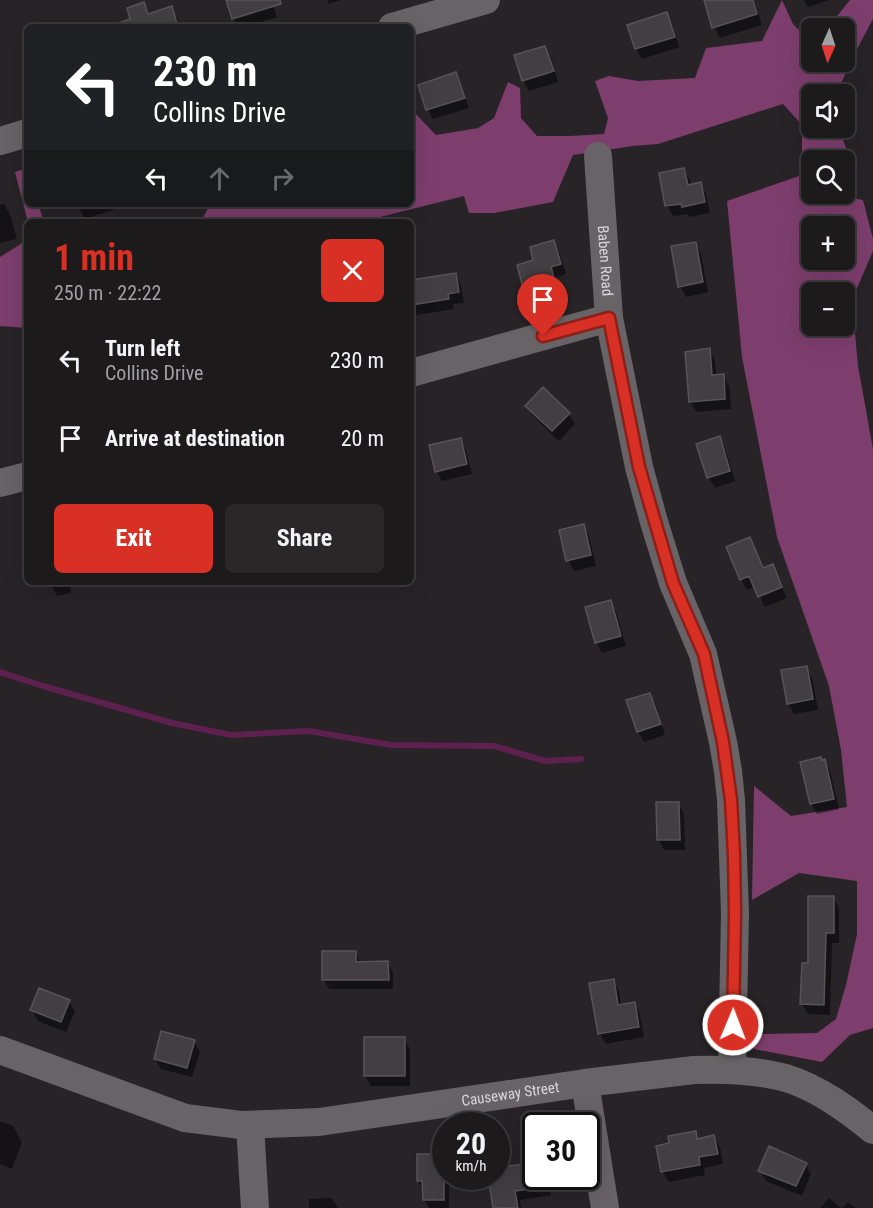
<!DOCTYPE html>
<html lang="en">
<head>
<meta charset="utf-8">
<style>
  body { margin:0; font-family:"Roboto Condensed",sans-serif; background:#2a2729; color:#f1f3f6; height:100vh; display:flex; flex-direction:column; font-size:22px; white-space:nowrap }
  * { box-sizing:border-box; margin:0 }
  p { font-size:20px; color:#a0a1a3 }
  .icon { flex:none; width:33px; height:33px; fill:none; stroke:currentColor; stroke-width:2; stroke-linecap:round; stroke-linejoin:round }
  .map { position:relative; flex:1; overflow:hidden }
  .panel { position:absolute; left:24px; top:219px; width:390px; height:366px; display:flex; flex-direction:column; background:#1d1a1c; border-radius:9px; box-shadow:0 6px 24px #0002,0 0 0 2px #3b383b }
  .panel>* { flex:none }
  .guide { position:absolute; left:24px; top:24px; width:390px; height:183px; border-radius:9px; box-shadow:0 6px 24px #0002,0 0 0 2px #3b383b; background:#202124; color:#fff; overflow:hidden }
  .needle { width:39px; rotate:183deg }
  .controls { position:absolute; left:801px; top:18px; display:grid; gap:12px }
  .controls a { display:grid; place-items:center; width:54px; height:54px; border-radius:9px; background:#1d1a1c; box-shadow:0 6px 24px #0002,0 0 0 2px #3b383b; font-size:30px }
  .speed { position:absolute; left:432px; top:1112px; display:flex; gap:12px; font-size:30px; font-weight:700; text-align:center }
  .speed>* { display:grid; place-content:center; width:78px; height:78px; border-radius:50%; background:#1d1a1c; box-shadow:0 6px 24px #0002,0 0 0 2px #3b383b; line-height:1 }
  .speed small { font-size:15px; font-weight:400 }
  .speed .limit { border:3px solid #111; border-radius:9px; background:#fff; color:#111 }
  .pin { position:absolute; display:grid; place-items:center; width:51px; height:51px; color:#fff; margin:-62px -26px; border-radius:50% 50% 50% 0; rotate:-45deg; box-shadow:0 0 6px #0007 }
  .pin .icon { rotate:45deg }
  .me { position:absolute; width:66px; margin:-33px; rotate:1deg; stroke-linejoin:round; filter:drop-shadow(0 0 4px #0008) }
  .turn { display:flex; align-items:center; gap:21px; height:126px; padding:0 30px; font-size:27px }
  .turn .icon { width:78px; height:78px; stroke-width:2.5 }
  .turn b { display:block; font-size:42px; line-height:51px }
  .lanes { display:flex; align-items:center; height:57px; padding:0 30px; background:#0003; justify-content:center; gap:30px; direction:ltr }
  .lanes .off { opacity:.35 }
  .round { display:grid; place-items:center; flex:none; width:63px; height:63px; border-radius:9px; background:#2a2729 }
  .headline { display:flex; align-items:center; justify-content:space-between; height:102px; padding:0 30px }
  h1 { font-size:36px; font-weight:700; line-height:45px; color:#d93025 }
  .primary-button { display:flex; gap:12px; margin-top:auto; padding:12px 30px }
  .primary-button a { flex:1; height:69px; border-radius:9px; background:#d93025; color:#fff; font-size:24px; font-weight:700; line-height:69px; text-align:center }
  .primary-button a+a { background:#2a2729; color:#f1f3f6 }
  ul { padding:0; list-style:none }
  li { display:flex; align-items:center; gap:18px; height:78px; padding:0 30px }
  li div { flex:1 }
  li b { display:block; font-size:22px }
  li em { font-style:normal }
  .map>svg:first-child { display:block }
</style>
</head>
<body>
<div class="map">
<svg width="873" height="1208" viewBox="0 0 873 1208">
  <rect width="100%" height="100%" fill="#272326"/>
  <!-- forest -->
  <path fill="#7d3e6d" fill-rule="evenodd" d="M782 0 793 24 811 43 812 62H844V28H828L830 25 850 0H873V19L857 49 836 94H812V128H839L847 151 845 173 844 160H812V194H842V196L863 200 873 239V251L852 300 858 366 873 449V1028L850 1035 822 1062 754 1049 758 1034 817 1033 836 1019 846 985 857 934V881L799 873 752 900 754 786 791 816 847 807 841 750 829 686 777 537 742 357 727 201 802 175V125L783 104 658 144 633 146 573 155 553 202 494 213H469L464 196 360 222H201L210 204H411V109L436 135 478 128 494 118 508 82 520 88 521 118 537 136H570L604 134 608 118 595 81 609 76 638 81 695 78 706 48 762 41ZM812 226H844V260H812ZM812 292H844V326H812Z
    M27 168V204H38L44 222H28L15 172Z
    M27 240V328L0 326V257Z"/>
  <!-- shadow -->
  <path fill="#0007" d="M227 0H271L277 17 245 27H238L233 18Z
    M327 0H342L329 4Z
    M712 0H754L762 25 720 38 714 27Z
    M804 0H829L808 7Z
    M144 4 150 15 171 8 177 18 179 27H130Z
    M666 14 672 24 679 47 642 59 636 49 629 26Z
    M545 48 551 58 558 82 529 91 523 80Z
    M455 74 461 84 469 108 433 119 428 109Z
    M684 170 690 180 691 186 700 184 706 194 710 213 689 217 688 214 673 216 667 206 661 174Z
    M4 204 10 215 17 239 0 243V205Z
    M77 204H118L119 208 85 219Z
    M553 241 559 252 566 274 556 277 559 289 530 297 525 287 535 261Z
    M695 243 701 254 708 292 686 297 680 286Z
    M455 275 461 285 464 303 453 304 454 309 416 315 411 307V282Z
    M709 350 715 360 716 376 723 375 729 386 731 409 696 412 690 401Z
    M527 406 569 414 575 424 559 441 533 416Z
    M719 438 725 448 735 481 715 488 709 478Z
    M460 439 466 450 472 474 442 481 436 471Z
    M583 525 589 536 596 566 574 571 568 560Z
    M27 557V577L22 558Z
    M772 566 787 598 765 607 755 586 747 590 741 579Z
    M30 582H69L71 593 57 596 50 583 33 587Z
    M610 602 616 612 626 646 602 653 596 642Z
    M806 668 812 678 818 710 794 714 788 703Z
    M650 694 656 705 665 735 644 742 638 732 628 701Z
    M824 761 830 771 839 809 817 814 811 804 802 763Z
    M678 803 684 814 685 850H664L658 839Z
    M833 897 839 907V943H832L830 1015 808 1014 802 1004 810 964Z
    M355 952 360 963H387L393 972V989H329L324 980Z
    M613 981 619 991 621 1006 634 1003 640 1014 644 1037 606 1044 600 1034Z
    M69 1001 75 1011 66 1032 38 1021 32 1010Z
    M404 1039 410 1049V1086H371L365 1076Z
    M194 1041 200 1052 192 1077 161 1069 155 1059Z
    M0 1121 13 1126 22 1142 12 1169 0 1164Z
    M695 1133 699 1140 714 1137 720 1147 723 1164 704 1168 705 1175 669 1182 663 1172 658 1147 671 1145Z
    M443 1156 446 1159V1176H449V1208H429L424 1200V1191L418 1181Z
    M504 1164 506 1168 536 1176H548L551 1195 520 1200 521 1208H495L490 1176H496V1165Z
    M805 1164 811 1174 802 1196 766 1181 760 1171Z
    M332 1198 338 1208H309V1199Z
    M829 1198 841 1208H820Z
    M848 1202 856 1208H842Z"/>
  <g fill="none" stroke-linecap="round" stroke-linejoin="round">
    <!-- stream -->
    <path stroke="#5e204f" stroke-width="6" d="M0 672 43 686 172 723 231 735 309 731 391 745 494 746 545 761 581 759"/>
  </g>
  <!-- building -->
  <path fill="#423e41" stroke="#575356" stroke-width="1.5" d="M226 0H280L281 4 232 19Z
    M704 0H753L757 14 712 28Z
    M144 2 148 14 172 6 178 27H118V23L130 19 127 8Z
    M667 12 675 37 635 49 627 25Z
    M545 46 554 71 522 81 514 55Z
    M456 72 465 98 426 110 418 85Z
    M684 168 688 185 701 182 705 202 682 207 681 204 665 206 659 173Z
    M554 240 561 264 551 267 554 278 523 288 517 265 533 260 530 247Z
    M696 242 703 282 678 287 671 246Z
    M456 273 459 292 448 294 449 299 411 305V280Z
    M710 348 712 375 724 374 725 399 689 402 685 352Z
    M543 387 570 413 552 431 525 406Z
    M720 436 730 471 707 478 696 444Z
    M461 438 467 464 435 472 429 445Z
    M584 524 591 555 566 561 559 530Z
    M750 537 763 568 773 564 782 587 758 597 749 576 740 580 726 547Z
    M611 600 621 636 595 643 585 607Z
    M807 666 813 699 787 704 781 670Z
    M650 693 661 724 637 732 626 700Z
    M821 757 822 760 825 759 834 799 810 804 800 762Z
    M656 802H679L680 840H657Z
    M808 896H834V933H826L824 1005 800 1004 802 963H808Z
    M322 951H356V962L388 961 389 980H322Z
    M614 979 618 1005 635 1002 639 1027 598 1034 589 983Z
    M39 988 70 1000 61 1022 30 1010Z
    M161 1031 195 1040 187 1068 154 1059Z
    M364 1037H405V1076H364Z
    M696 1131 697 1139 714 1135 718 1154 699 1157 700 1165 661 1172 656 1146 669 1143 668 1136Z
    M769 1146 807 1163 796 1186 758 1171Z
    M417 1154H444V1200H423L422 1181H417Z
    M536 1162V1188L515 1191 518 1208H493L488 1176H496V1168Z"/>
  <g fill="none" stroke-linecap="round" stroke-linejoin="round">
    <!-- minor -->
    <g stroke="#676366" stroke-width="28">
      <path d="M392 27 486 0"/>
      <path d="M0 141 27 133"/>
      <path id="s1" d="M598 156 609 318 639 467 654 522 673 583 703 654 723 742 728 771 731 800 735 913 732 1070"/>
      <path d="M411 373 609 318"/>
      <path d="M0 483 27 476"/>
      <path id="s2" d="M0 1050 185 1118 241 1125 319 1122 585 1083 694 1070C724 1069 757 1070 786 1078 818 1088 847 1109 873 1130"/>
      <path d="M585 1083 605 1208"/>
      <path d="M250 1125 255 1208"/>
    </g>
  </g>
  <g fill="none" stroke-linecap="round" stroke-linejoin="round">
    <!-- route casing -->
    <g stroke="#8d1f18" stroke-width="15">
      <path id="route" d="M543 336 609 318 639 467 673 583 704 654 723 742 731 800 734 855 735 913 733 1025"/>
    </g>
    <!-- route -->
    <use href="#route" stroke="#d93025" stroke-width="10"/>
  </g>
  <g text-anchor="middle" stroke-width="6" stroke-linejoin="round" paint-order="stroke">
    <!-- street labels -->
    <g font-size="15" fill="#dad7d9" stroke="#272326">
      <text dy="5" stroke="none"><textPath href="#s1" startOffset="105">Baben Road</textPath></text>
      <text dy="5" stroke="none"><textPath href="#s2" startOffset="525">Causeway Street</textPath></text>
    </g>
  </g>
</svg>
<div class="controls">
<a><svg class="needle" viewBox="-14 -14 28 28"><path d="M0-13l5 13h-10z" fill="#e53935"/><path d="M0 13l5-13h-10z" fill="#a0a1a3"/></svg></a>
<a><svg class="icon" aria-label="sound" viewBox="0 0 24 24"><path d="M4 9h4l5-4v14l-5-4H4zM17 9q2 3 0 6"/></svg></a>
<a><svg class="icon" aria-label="search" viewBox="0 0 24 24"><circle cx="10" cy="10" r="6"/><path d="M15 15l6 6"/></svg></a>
<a>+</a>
<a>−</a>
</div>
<div class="speed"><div>20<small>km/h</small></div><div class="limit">30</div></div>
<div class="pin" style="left:543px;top:336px;background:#d93025"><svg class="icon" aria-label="arrive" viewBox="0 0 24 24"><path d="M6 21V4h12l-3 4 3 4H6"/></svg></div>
<svg class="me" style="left:733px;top:1025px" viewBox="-20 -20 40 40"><circle r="17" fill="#d93025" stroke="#fff" stroke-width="3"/><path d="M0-11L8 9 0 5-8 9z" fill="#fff"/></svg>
<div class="guide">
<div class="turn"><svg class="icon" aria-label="left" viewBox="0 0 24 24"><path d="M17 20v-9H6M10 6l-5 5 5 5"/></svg><div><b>230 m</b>Collins Drive</div></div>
<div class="lanes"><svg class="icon" aria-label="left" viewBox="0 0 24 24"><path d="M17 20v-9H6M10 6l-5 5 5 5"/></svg><svg class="icon off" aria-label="ahead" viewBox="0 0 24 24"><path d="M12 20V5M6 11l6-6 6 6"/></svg><svg class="icon off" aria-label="right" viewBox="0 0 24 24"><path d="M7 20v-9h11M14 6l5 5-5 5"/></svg></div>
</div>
<section class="panel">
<div class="headline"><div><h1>1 min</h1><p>250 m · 22:22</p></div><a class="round" style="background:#d93025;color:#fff"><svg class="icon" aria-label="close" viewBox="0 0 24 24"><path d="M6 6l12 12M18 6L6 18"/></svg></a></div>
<ul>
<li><svg class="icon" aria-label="left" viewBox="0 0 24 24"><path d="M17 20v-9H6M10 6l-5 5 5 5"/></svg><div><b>Turn left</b><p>Collins Drive</p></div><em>230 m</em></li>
<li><svg class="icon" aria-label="arrive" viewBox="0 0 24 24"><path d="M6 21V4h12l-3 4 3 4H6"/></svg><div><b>Arrive at destination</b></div><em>20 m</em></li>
</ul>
<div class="primary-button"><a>Exit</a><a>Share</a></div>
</section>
</div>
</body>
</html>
